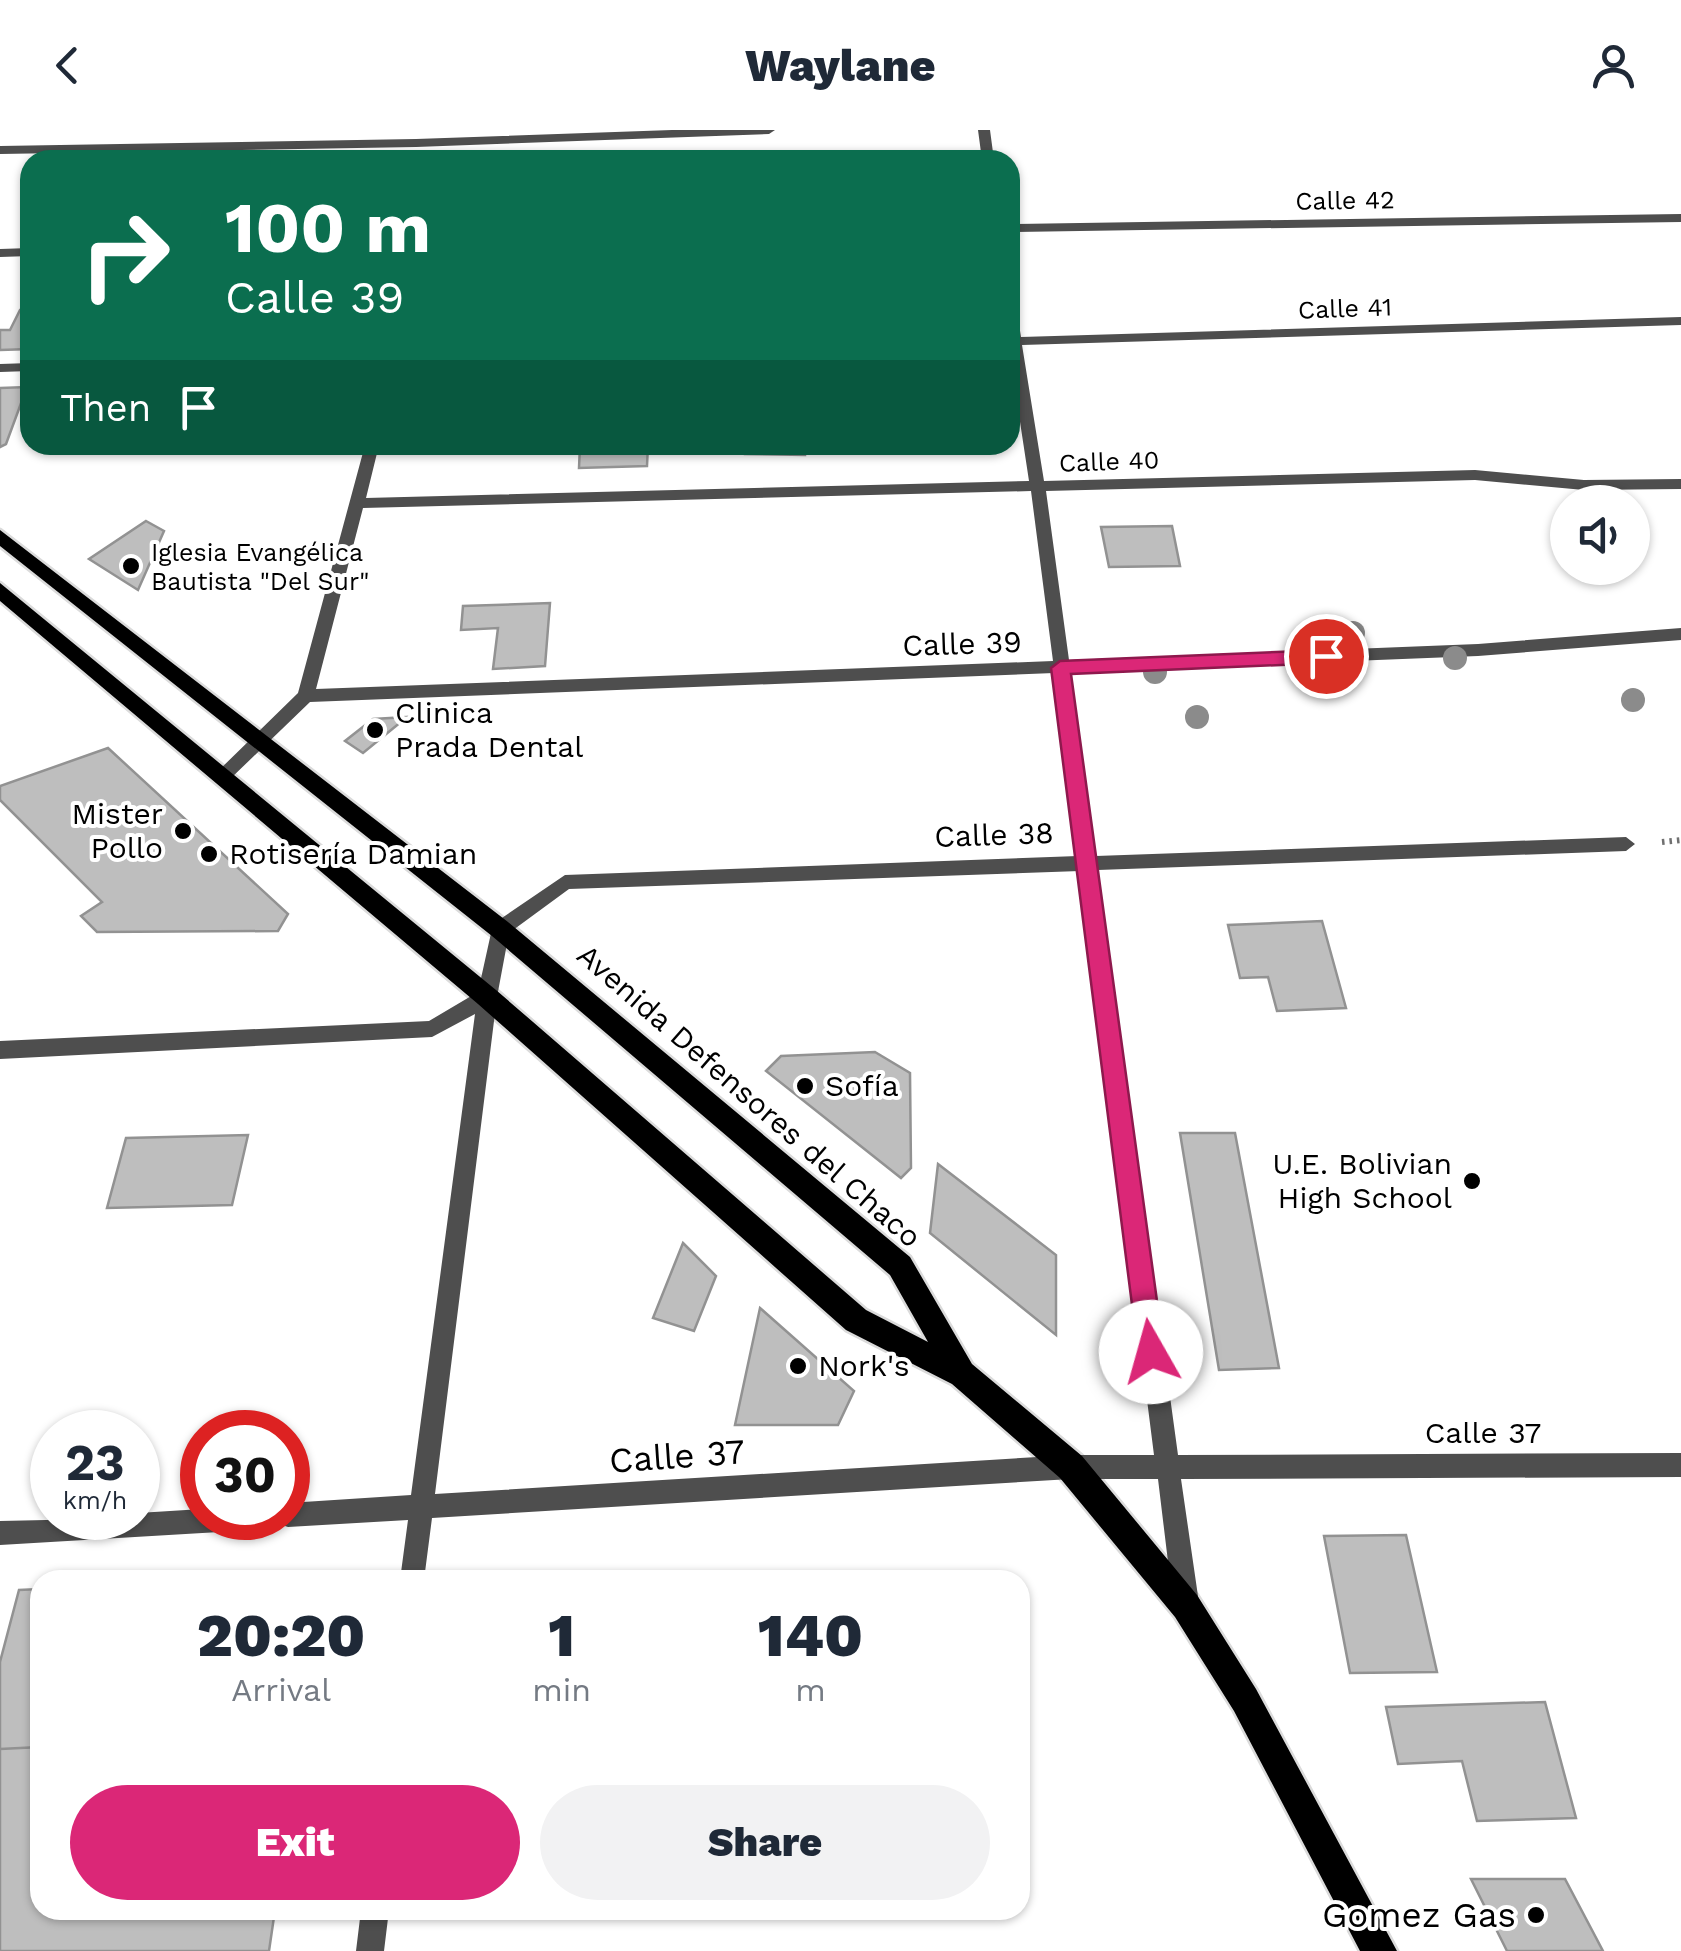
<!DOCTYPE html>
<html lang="en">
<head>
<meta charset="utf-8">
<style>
  body { margin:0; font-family:"Work Sans",sans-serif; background:#f2f2f3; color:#1f2937; height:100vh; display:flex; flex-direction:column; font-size:38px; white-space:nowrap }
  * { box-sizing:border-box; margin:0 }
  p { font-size:32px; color:#747a83 }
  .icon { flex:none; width:55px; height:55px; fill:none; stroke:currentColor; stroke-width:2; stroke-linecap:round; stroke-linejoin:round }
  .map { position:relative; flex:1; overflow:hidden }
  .side { position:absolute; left:30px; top:1440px; width:1000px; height:350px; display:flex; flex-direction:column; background:#fff; border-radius:30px; box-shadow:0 2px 8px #0004 }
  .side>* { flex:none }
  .hud { position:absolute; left:20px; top:20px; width:1000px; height:305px; border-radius:30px; box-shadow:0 2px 8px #0004; background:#0b6e4f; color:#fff; overflow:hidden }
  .controls { position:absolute; left:1550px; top:355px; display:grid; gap:20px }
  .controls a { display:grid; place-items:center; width:100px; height:100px; border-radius:50%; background:#fff; box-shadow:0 2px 8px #0004; font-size:50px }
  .speed { position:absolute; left:30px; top:1280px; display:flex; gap:20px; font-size:50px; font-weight:700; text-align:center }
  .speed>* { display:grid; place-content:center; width:130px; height:130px; border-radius:50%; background:#fff; box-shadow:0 2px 8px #0004; line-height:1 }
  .speed small { font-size:25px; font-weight:400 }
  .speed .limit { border:15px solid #d22; background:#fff; color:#111 }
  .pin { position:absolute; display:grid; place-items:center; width:85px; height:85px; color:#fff; margin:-42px; border:5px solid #fff; border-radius:50%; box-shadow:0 2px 10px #0007 }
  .me { position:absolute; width:110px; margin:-55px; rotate:353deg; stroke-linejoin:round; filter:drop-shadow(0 0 8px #0008) }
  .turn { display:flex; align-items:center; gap:35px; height:210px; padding:0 40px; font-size:45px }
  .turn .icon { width:130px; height:130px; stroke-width:2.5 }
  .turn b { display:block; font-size:70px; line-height:85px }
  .then { display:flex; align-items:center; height:95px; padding:0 40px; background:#0003; gap:20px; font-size:38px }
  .eta { display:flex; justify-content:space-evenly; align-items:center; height:170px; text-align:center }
  .eta b { font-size:60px; font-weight:800; line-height:70px }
  .button { display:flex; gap:20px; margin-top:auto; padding:20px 40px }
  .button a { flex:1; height:115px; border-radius:60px; background:#db2777; color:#fff; font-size:40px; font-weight:800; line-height:115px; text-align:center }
  .button a+a { background:#f2f2f3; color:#1f2937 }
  header { display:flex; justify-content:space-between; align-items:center; height:130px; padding:0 40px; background:#fff; font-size:45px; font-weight:800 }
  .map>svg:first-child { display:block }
</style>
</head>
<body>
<header><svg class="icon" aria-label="back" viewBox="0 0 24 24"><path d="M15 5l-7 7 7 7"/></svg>Waylane<svg class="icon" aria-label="person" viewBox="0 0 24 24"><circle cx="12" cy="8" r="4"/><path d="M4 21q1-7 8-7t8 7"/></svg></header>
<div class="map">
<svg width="1681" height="1821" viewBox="0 0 1681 1821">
  <rect width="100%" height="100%" fill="#fff"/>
  <!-- building -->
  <path fill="#bebebe" stroke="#929292" stroke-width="2.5" d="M20 180H30V219L0 220V200H10Z
    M27 257 6 314 0 317V258Z
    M580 315H648L647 336 579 338Z
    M745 315H805V325L745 324Z
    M146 391 164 401 138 460 89 429Z
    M1172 396 1180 436 1109 437 1101 397Z
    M550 473 545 536 493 539 498 498 461 500 463 476Z
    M407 587 363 623 345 611 373 589Z
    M108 618 288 784 278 801 97 802 81 786 102 772 0 670V656Z
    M1322 791 1346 878 1277 881 1268 847 1240 848 1228 795Z
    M875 922 910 943 911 1038 901 1048 766 941 781 926Z
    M1180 1003H1235L1279 1238 1219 1240Z
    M248 1005 232 1075 107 1078 126 1008Z
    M938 1034 1056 1125V1205L930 1103Z
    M683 1113 716 1146 694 1201 653 1188Z
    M760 1178 854 1261 838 1295H735Z
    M1406 1405 1437 1542 1350 1543 1324 1406Z
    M40 1459V1617L0 1619V1532L19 1460Z
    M1545 1572 1576 1688 1477 1691 1462 1631 1398 1634 1386 1577Z
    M40 1617V1780H275L269 1821H0V1619Z
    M1471 1749H1565L1603 1821H1507Z"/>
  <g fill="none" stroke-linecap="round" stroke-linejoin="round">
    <!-- primary casing -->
    <g stroke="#dbdbdb" stroke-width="5">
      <path id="primary" d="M0 400 508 792 910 1127 972 1234 1082 1326 1197 1465 1256 1559 1397 1821H1360L1234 1581 1175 1487 1060 1348 952 1254 846 1200 478 874 0 471V453L496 860 866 1180 928 1212 890 1145 492 806 0 416Z"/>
    </g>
    <!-- path -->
    <path stroke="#707070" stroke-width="6" stroke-dasharray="2.5 5" stroke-linecap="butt" d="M1662 712 1681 710"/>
    <!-- street -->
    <path fill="#4e4e4e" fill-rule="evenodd" d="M672 0H775L769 4 416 17 0 24V16L416 9Z
      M978 0H990L994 30H982Z
      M1681 84V92L1010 102V94Z
      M30 118V126L0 127V119Z
      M1010 178 1017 182 1021 207 1681 187V195L1022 215 1044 351 1475 340 1584 350 1681 349V359L1584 360 1475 350 1046 361 1069 530 1478 514 1681 498V510L1478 526 1071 542 1096 726 1626 707 1635 714 1626 721 1098 740 1178 1325 1681 1323V1347L1181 1349 1199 1473 1195 1482 1186 1486 1177 1482 1173 1473 1158 1349H1071L432 1388 424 1450H400L408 1390 288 1397 279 1394 277 1388H288V1373L411 1365 475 884 432 907 0 929V911L429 891 478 862 493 794 565 745 1078 726 1054 543 310 572 229 650 223 652 214 645 298 563 365 315H379L366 368 1029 351 1010 226ZM1031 361 1053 531 316 559 363 378ZM1080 741 1154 1325H1071L435 1364 497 867 509 803 569 759Z
      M30 233V241L0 242V234Z
      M202 1379V1388H265L262 1397 253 1400 0 1415V1391L138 1388V1383Z
      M361 1780H389L384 1821H356Z"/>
    <!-- primary -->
    <use href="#primary" fill="#000" fill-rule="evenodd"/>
  </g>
  <!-- trees -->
  <g fill="#8b8b8b">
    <circle cx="1353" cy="503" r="12"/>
    <circle cx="1455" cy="528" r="12"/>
    <circle cx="1155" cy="542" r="12"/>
    <circle cx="1633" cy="570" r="12"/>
    <circle cx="1197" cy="587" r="12"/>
  </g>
  <!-- route -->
  <path fill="#db2777" stroke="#8e194d" stroke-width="2.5" d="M1326 520 1335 526 1326 533 1071 544 1164 1222 1160 1231 1151 1235 1142 1231 1138 1222 1051 538 1060 531Z"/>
  <!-- markers -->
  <g fill="#000" stroke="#fff" stroke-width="4">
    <circle cx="131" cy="436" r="10"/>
    <circle cx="375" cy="600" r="10"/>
    <circle cx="183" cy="701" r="10"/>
    <circle cx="209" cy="724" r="10"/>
    <circle cx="805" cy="956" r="10"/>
    <circle cx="1472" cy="1051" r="10"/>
    <circle cx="798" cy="1236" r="10"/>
    <circle cx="1536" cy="1785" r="10"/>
  </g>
  <g text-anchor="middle" stroke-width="8" stroke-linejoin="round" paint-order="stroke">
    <!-- far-street labels -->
    <g font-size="25" fill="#000" stroke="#fff">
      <text transform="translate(1345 70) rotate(-1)" y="9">Calle 42</text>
      <text transform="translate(1345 178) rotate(-2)" y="9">Calle 41</text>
      <text transform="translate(1109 331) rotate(-2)" y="9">Calle 40</text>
    </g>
    <!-- far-poi labels -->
    <g font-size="25" fill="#000" stroke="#fff" text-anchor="start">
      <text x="151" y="431">Iglesia Evangélica<tspan x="151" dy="29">Bautista "Del Sur"</tspan></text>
    </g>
    <!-- street labels -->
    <g font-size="30" fill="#000" stroke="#fff">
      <text transform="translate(962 514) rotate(-2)" y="10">Calle 39</text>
      <text transform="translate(994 705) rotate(-2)" y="10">Calle 38</text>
      <text transform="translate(749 966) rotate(41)" y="10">Avenida Defensores del Chaco</text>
      <text x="1483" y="1313">Calle 37</text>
    </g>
    <!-- poi labels -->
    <g font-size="30" fill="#000" stroke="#fff" text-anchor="start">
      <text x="395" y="593">Clinica<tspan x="395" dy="34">Prada Dental</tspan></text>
      <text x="163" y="694" text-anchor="end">Mister<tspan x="163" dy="34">Pollo</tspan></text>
      <text x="229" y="734">Rotisería Damian</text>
      <text x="825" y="966">Sofía</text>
      <text x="1452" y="1044" text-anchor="end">U.E. Bolivian<tspan x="1452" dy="34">High School</tspan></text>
      <text x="818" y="1246">Nork's</text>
    </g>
    <!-- near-street labels -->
    <g font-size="35" fill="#000" stroke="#fff">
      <text transform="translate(677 1326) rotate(-4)" y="12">Calle 37</text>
    </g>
    <!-- near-poi labels -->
    <g font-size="35" fill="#000" stroke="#fff" text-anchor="end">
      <text x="1516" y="1797">Gomez Gas</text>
    </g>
  </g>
</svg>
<div class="controls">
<a><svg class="icon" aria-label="sound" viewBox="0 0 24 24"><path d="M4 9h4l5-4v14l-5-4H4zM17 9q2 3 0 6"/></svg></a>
</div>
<div class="speed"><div>23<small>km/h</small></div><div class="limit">30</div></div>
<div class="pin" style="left:1326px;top:526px;background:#d93025"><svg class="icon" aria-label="arrive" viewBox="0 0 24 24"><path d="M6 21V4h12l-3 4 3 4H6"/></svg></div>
<svg class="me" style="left:1151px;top:1222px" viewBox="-20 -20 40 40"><circle r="19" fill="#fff"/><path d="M0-13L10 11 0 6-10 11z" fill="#db2777"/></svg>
<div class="hud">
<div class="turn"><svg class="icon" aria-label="right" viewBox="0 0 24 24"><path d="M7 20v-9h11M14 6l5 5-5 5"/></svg><div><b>100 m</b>Calle 39</div></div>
<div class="then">Then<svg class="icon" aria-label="arrive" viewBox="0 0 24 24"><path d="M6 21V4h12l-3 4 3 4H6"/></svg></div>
</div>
<section class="side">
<div class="eta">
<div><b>20:20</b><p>Arrival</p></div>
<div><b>1</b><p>min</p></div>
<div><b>140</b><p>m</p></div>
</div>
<div class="button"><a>Exit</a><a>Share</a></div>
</section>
</div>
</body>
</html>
